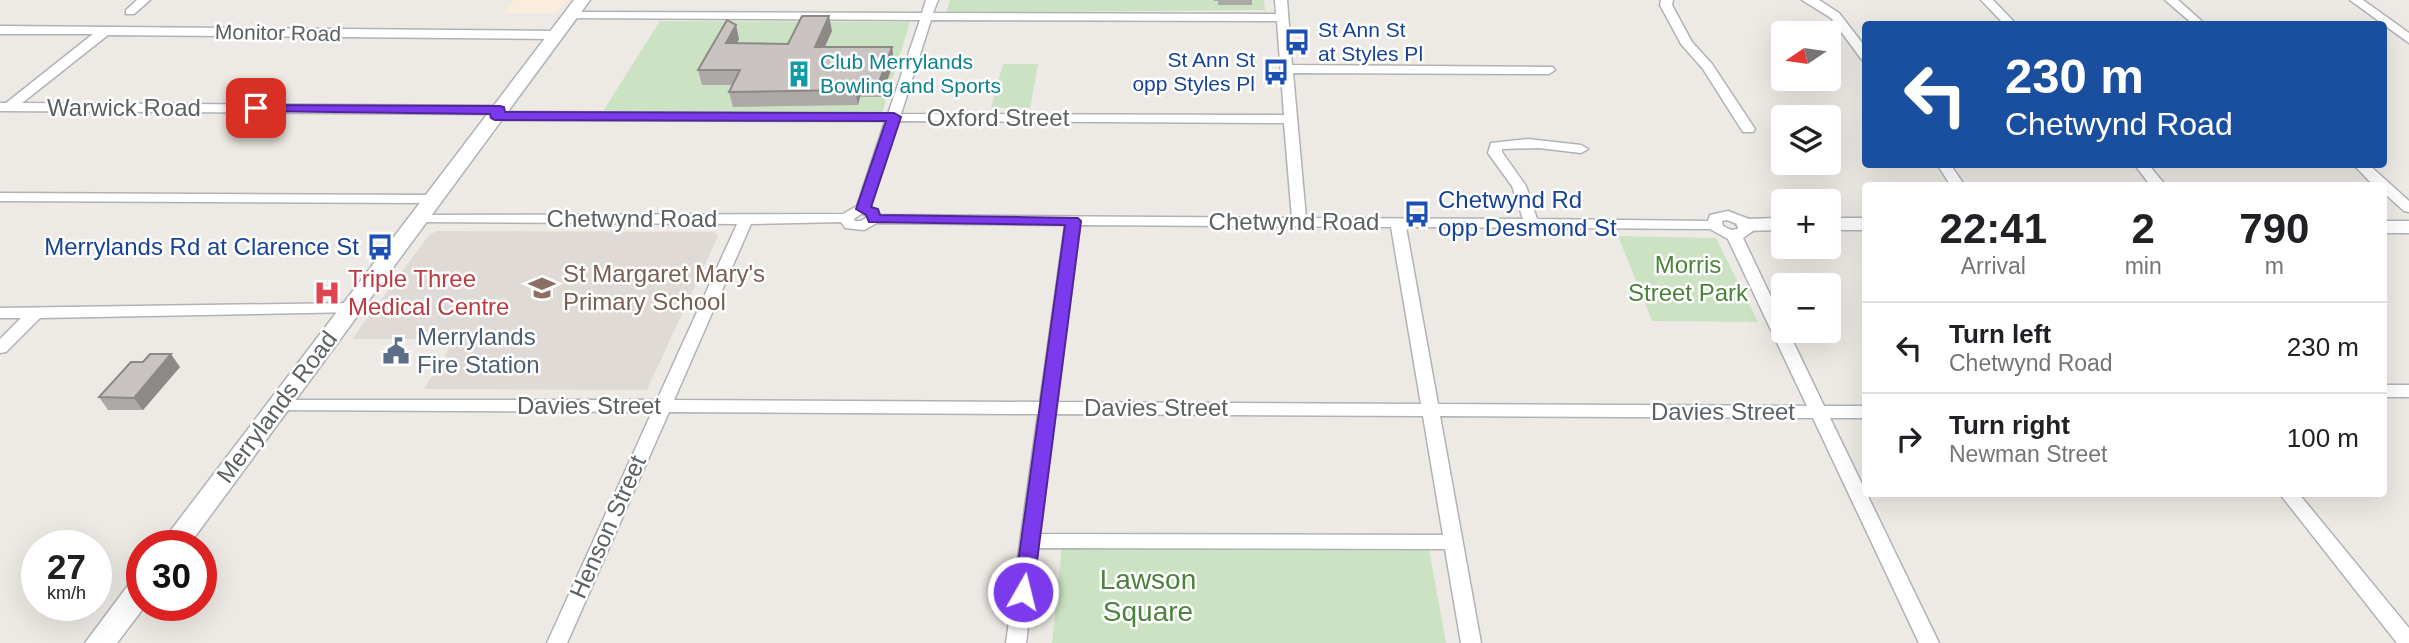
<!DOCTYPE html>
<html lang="en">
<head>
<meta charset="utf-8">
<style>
  body { margin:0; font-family:Arial,sans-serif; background:#f6f6f6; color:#202124; height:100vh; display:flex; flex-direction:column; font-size:26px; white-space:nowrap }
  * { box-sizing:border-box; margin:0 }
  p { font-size:23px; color:#757577 }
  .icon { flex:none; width:38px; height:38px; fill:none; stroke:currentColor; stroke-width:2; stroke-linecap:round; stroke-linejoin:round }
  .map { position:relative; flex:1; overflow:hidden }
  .details { position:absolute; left:1862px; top:182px; width:525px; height:315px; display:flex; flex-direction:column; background:#fff; border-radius:7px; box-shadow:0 7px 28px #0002 }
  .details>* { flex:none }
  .guide { position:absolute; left:1862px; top:21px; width:525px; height:147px; border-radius:7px; box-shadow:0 7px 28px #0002; background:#1a4fa0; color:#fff; overflow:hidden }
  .needle { width:46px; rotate:257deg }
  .buttons { position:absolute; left:1771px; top:21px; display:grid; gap:14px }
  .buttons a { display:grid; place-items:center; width:70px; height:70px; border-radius:7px; background:#fff; box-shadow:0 7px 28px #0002; font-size:35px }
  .speed { position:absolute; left:21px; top:530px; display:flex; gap:14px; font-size:35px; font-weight:700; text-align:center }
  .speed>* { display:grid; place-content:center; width:91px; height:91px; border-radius:50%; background:#fff; box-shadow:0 7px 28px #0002; line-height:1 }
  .speed small { font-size:18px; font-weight:400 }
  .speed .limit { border:10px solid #d22; background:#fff; color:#111 }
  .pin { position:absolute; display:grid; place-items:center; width:60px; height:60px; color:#fff; margin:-30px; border-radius:14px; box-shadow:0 4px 10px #0006 }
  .me { position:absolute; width:77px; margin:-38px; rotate:8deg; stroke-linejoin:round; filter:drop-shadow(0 0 5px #0008) }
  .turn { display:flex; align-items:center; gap:24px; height:147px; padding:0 28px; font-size:32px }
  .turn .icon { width:91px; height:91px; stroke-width:2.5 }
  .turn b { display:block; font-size:49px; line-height:60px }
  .eta { display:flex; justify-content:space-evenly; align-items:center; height:119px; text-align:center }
  .eta b { font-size:42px; font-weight:700; line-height:49px }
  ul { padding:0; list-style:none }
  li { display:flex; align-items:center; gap:21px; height:91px; padding:0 28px; border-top:2px solid #e0e0e0 }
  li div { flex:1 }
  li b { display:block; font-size:26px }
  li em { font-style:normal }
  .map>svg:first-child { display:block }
</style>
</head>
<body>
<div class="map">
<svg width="2409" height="643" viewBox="0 0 2409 643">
  <rect width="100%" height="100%" fill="#ede9e4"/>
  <!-- commercial -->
  <path fill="#fbecdc" d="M514 0H567L557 13H504Z"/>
  <!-- education -->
  <path fill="#e0dad6" d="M437 231 714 232 718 236 647 390 424 389 455 339H352L429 235Z"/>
  <!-- green -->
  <path fill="#cbe3c3" d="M950 0H1264L1265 10 946 13Z
    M660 21 910 22 882 113 600 116Z
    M1003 64H1038L1030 108H991Z
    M1618 236 1716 238 1758 322 1652 321Z
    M1062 545 1429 549 1446 643H1052Z"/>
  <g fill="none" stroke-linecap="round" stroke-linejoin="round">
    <!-- minor casing -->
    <g stroke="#b0b3b5" stroke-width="3">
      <path id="minor" d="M137 0H150L134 14H126V10Z
        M926 0H938L933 13 1276 14 1275 0H1287L1292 65 1553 67 1555 70 1549 74 1293 73 1306 218 1523 219 1512 186 1488 153 1491 143 1528 139 1581 145 1588 149 1581 153 1539 148 1502 149V152L1526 186 1537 219 1708 221 1710 215 1728 211 1749 219 1753 231 1743 238 1783 322V331H1788L1824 406H1866V418H1830L1939 643H1919L1813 418 1440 416 1481 643H1461L1445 549 1038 548 1026 643H1006L1038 414 669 412 567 643H547L652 412 279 410 273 408 271 404 273 400H657L737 224 419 222 412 218 414 215 843 214 857 206 885 121 495 120 490 119V114L0 111V103H6L93 34H0V26L556 31 562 35 556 39 108 35 22 103 500 106 505 107V112L888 114 920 20 571 18 565 15 571 12 922 13ZM931 20 1277 21 1284 115 901 114ZM898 121 1284 123 1292 218 881 215 871 206ZM861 214H866L867 217 861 221H855L854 219ZM1727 220 1737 224 1738 229 1731 230 1723 226 1722 221ZM841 222 845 228 864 230 877 223 1065 225 1040 402 674 400 751 224ZM1080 225 1391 227 1421 404 1057 402ZM1406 227 1710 229 1728 239 1807 406 1438 404ZM1055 414 1423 416 1443 535 1040 534Z
        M1661 0H1673L1672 5 1692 42 1712 64 1755 129 1753 132H1743L1703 69 1681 44 1660 5Z
        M1802 0H1819L1839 13 1866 48V61L1862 60 1831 18Z
        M1981 0H1993L2016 24H2004Z
        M2165 0H2178L2205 24H2193Z
        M2350 0H2363L2409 33V43Z
        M1937 164H1950L1965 186H1951Z
        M2134 164H2148L2166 186H2151Z
        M2353 164H2368L2409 201V212L2404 211 2384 193V186H2374Z
        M0 193 433 195 440 199 433 203 0 201Z
        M351 303 359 308 357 312 40 318 6 352 0 353V339L21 318H0V308Z
        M2384 385H2409V397H2384Z
        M2280 494H2299L2409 628V643H2397Z"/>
    </g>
    <!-- tertiary casing -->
    <g stroke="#b0b3b5" stroke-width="3">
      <path id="tertiary" d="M1783 218V230L1746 231 1736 225 1746 219Z
        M1829 218H1866V230H1829Z
        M2384 221H2409V233H2384Z"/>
    </g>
    <!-- secondary casing -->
    <g stroke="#afb3b6" stroke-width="3">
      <path id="secondary" d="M574 0H590L188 546H159Z
        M142 577V606H145L117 643H85L132 580Z"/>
    </g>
    <!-- minor -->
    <use href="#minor" fill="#fff" fill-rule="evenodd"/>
    <!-- tertiary -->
    <use href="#tertiary" fill="#fff" fill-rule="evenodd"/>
    <!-- secondary -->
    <use href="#secondary" fill="#fff" fill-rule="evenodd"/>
  </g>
  <!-- wall -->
  <path fill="#ada9a6" d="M1214 0H1252V5H1218V1H1214Z
    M832 31 824 47H892L894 62 881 97H860L858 105 733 107 729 92 732 85H702L698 70 739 39 737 43 788 44Z
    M180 367 143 410H108L99 397Z"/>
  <!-- shaded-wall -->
  <path fill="#8d8987" d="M829 16 832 31 818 62 815 47Z
    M736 25 739 39 730 58 726 43Z
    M892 47 894 62 881 97 879 82Z
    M858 82 860 97 858 105 855 90Z
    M171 354 180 367 143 410 134 398Z"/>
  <!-- building -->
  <path fill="#c9c4c1" stroke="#8d8987" stroke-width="2" d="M802 16H829L815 47H892L879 82H858L855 90 729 92 740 70H698L727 20 736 25 726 43 788 44Z
    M150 354H171L134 398 99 397 131 362H143Z"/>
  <!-- route -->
  <path fill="#7c3aed" stroke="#51269a" stroke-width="2" d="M256 105 500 106 504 107 505 112 894 113 901 117 871 207 878 209 880 215 1078 218 1081 221 1033 592 1030 597 1023 600 1016 597 1014 592 1065 225 869 222 866 215 856 209 886 121 495 120 491 118 490 114 252 111 250 108Z"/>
  <!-- icons -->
  <defs>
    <g id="bus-bare" transform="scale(2.1)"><path d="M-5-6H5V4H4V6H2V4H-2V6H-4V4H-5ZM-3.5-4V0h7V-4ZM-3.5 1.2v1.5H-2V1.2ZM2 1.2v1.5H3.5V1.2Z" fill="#1a4fb4" stroke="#fff" stroke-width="2.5" paint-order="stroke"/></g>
    <g id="building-bare" transform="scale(2.1)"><path d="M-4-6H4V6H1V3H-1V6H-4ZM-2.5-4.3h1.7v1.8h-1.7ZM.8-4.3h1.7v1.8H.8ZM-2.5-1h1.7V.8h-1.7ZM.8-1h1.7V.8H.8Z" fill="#0f9aa8" stroke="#fff" stroke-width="2.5" paint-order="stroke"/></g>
    <g id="school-bare" transform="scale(2.1)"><path d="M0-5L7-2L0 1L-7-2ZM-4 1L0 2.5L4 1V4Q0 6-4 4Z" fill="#8d6e63" stroke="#fff" stroke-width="2.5" paint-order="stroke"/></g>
    <g id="hospital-bare" transform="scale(2.1)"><path d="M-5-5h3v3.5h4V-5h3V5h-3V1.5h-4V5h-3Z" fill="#e0444e" stroke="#fff" stroke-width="2.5" paint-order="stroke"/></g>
    <g id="civic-bare" transform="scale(2.1)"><path d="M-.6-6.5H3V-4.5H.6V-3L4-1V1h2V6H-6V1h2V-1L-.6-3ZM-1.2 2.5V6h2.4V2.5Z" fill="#5c6f8a" stroke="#fff" stroke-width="2.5" paint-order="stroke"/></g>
  </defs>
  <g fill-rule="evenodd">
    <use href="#bus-bare" x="1297" y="42"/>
    <use href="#bus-bare" x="1276" y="72"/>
    <use href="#building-bare" x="799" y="74"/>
    <use href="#bus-bare" x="1417" y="214"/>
    <use href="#bus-bare" x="380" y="247"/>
    <use href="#school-bare" x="542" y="288"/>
    <use href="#hospital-bare" x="327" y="293"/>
    <use href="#civic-bare" x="396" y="351"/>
  </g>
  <g text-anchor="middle" stroke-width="5" stroke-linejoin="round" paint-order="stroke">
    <!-- far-transit labels -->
    <g font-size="21" fill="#164399" stroke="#fff" text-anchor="start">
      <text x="1318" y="37">St Ann St<tspan x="1318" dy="24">at Styles Pl</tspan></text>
      <text x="1255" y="67" text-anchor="end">St Ann St<tspan x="1255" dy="24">opp Styles Pl</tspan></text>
    </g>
    <!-- far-street labels -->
    <g font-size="21" fill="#5c6163" stroke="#fff">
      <text transform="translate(278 33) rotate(1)" y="7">Monitor Road</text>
    </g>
    <!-- far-culture labels -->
    <g font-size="21" fill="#0d838f" stroke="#fff" text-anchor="start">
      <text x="820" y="69">Club Merrylands<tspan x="820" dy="24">Bowling and Sports</tspan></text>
    </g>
    <!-- street labels -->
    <g font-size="24" fill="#5c6163" stroke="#fff">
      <text x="124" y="116">Warwick Road</text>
      <text x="998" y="126">Oxford Street</text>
      <text x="632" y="227">Chetwynd Road</text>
      <text x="1294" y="230">Chetwynd Road</text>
      <text x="589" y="414">Davies Street</text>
      <text transform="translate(277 407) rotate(-53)" y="8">Merrylands Road</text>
      <text x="1156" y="416">Davies Street</text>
      <text x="1723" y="420">Davies Street</text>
      <text transform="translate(608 527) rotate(-66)" y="8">Henson Street</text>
    </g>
    <!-- transit labels -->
    <g font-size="24" fill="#164399" stroke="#fff" text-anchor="start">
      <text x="1438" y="208">Chetwynd Rd<tspan x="1438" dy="28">opp Desmond St</tspan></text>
      <text x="359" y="255" text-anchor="end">Merrylands Rd at Clarence St</text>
    </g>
    <!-- park labels -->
    <g font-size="24" fill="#4c823d" stroke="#fff">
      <text x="1688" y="273">Morris<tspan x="1688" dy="28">Street Park</tspan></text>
    </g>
    <!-- education labels -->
    <g font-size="24" fill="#785e54" stroke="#fff" text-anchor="start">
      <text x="563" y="282">St Margaret Mary's<tspan x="563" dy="28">Primary School</tspan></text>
    </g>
    <!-- health labels -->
    <g font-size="24" fill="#be3a42" stroke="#fff" text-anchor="start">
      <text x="348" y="287">Triple Three<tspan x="348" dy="28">Medical Centre</tspan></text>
    </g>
    <!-- service labels -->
    <g font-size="24" fill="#4e5e75" stroke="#fff" text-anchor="start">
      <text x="417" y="345">Merrylands<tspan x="417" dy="28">Fire Station</tspan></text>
    </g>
    <!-- near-park labels -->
    <g font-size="28" fill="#4c823d" stroke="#fff">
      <text x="1148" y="589">Lawson<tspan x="1148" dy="32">Square</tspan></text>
    </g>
  </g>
</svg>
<div class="buttons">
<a><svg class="needle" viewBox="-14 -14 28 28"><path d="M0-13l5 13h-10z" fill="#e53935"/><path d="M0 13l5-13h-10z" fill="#757577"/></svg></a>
<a><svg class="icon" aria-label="layers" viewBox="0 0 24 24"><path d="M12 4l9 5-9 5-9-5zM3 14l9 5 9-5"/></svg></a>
<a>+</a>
<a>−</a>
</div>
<div class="speed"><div>27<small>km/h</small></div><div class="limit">30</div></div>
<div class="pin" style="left:256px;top:108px;background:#d93025"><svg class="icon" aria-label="arrive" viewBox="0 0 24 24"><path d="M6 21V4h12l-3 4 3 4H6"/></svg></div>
<svg class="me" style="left:1023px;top:592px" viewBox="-20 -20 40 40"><circle r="17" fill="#7c3aed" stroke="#fff" stroke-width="3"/><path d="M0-11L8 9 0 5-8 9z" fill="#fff"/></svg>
<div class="guide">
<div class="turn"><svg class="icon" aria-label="left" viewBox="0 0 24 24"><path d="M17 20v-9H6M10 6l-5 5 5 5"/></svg><div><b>230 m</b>Chetwynd Road</div></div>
</div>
<section class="details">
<div class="eta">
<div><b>22:41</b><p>Arrival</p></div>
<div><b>2</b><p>min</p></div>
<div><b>790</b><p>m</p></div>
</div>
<ul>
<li><svg class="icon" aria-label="left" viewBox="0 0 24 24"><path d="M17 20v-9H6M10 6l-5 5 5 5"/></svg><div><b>Turn left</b><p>Chetwynd Road</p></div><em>230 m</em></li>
<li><svg class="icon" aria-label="right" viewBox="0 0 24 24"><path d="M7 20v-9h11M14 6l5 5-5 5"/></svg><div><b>Turn right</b><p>Newman Street</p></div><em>100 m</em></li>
</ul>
</section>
</div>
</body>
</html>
